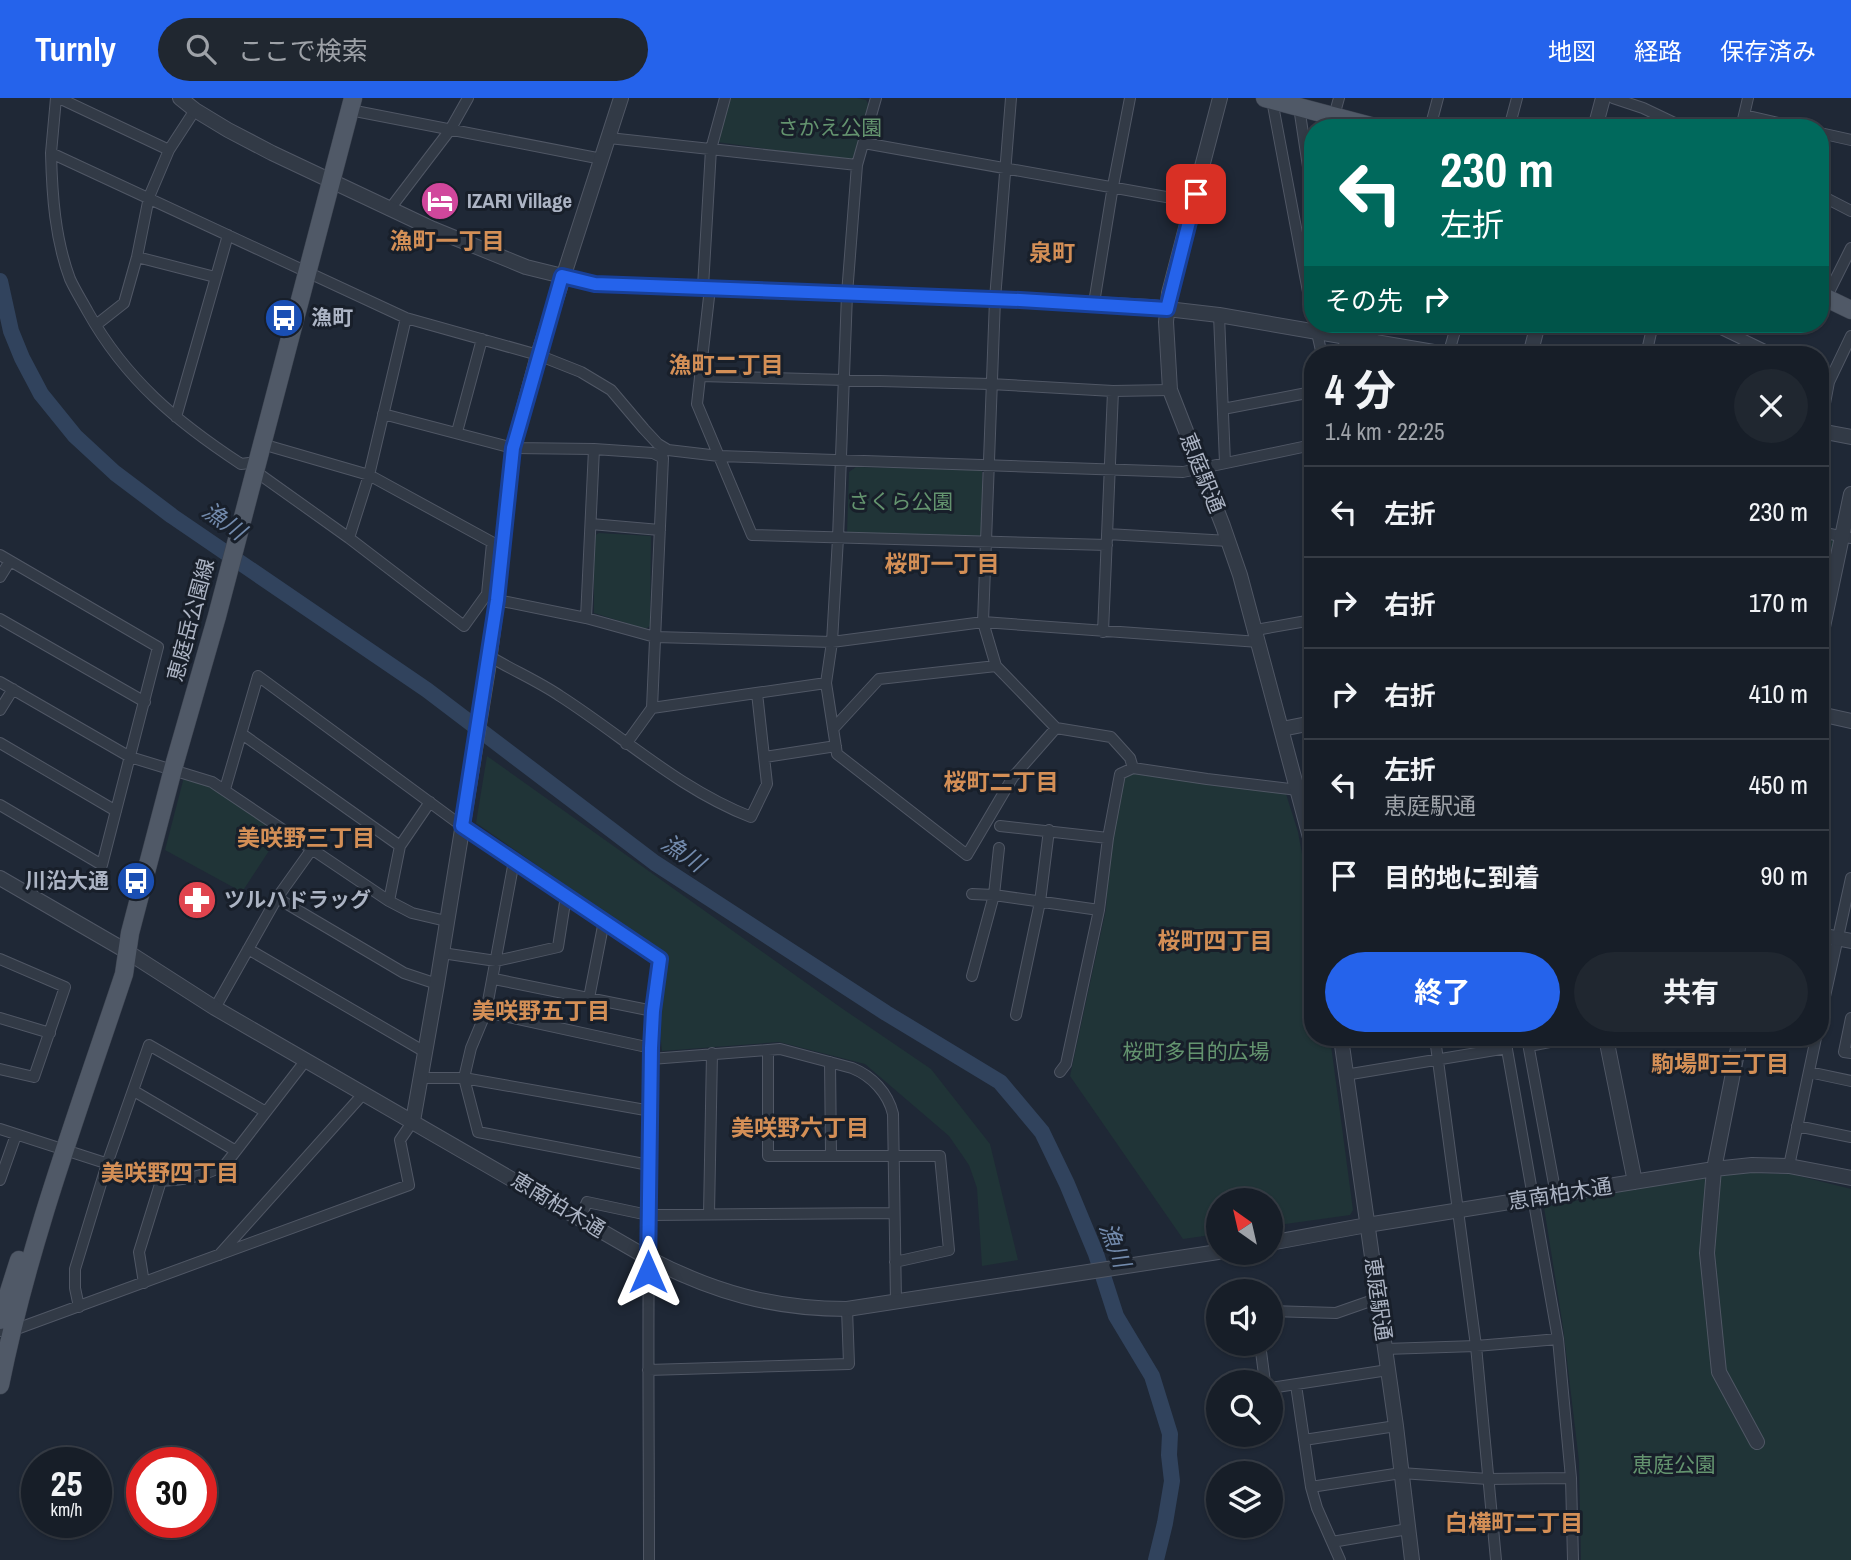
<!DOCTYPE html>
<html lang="ja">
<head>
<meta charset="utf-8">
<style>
  body { margin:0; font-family:"Archivo Narrow","Noto Sans JP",sans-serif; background:#202730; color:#f1f3f6; height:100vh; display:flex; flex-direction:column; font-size:26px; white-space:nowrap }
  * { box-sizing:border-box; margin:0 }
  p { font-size:23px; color:#9ea2a8 }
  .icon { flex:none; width:38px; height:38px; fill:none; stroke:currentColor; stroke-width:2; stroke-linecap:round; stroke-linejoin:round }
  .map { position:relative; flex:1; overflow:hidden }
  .panel { position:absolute; left:1304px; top:248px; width:525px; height:700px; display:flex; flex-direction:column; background:#171e28; border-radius:28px; box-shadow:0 2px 5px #0004,0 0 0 2px #363c45 }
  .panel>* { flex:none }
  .hud { position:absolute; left:1304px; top:21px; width:525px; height:214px; border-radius:28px; box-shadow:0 2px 5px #0004,0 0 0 2px #363c45; background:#00695c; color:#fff; overflow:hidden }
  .needle { width:46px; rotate:326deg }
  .buttons { position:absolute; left:1206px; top:1090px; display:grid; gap:14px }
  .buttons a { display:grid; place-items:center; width:77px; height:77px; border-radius:50%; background:#171e28; box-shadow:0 2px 5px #0004,0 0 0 2px #363c45; font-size:35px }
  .speed { position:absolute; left:21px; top:1349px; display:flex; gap:14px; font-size:35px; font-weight:700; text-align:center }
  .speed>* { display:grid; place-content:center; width:91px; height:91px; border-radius:50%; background:#171e28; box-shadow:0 2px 5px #0004,0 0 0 2px #363c45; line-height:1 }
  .speed small { font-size:18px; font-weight:400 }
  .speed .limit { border:10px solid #d22; background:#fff; color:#111 }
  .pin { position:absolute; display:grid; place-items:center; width:60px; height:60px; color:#fff; margin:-30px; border-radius:14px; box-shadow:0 4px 10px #0006 }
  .me { position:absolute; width:77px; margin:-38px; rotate:0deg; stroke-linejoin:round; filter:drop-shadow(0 0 5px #0008) }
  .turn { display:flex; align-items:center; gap:24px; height:147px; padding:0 21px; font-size:32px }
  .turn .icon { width:91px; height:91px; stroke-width:2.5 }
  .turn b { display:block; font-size:49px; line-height:60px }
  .then { display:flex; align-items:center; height:66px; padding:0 21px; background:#0003; gap:14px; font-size:26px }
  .round { display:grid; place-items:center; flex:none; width:74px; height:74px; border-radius:37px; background:#202730 }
  .summary { display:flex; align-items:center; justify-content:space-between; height:119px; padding:0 21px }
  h1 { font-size:42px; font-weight:700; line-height:52px }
  .primary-button { display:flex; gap:14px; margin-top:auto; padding:14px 21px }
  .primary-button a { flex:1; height:80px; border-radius:42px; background:#2563eb; color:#fff; font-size:28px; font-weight:700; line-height:80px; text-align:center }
  .primary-button a+a { background:#202730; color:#f1f3f6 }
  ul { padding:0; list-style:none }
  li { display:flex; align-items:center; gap:21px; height:91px; padding:0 21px; border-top:2px solid #363c45 }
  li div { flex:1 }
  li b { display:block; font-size:26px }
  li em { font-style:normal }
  header { display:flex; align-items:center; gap:42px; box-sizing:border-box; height:98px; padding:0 35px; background:#2563eb; color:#fff }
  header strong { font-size:33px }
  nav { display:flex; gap:38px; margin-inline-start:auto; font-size:24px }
  .search { width:490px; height:63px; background:#202730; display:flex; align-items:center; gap:18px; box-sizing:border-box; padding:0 24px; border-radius:38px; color:#9ea2a8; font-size:26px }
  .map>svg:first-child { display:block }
</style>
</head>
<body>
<header>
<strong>Turnly</strong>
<div class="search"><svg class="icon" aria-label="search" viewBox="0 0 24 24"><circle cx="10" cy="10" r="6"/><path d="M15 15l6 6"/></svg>ここで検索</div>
<nav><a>地図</a><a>経路</a><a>保存済み</a></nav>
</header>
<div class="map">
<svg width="1851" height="1462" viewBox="0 0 1851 1462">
  <rect width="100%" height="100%" fill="#1f2836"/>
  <!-- green -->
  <path fill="#203437" d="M731 0H857L866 2 869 8 853 63 717 44Z
    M856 369 982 372V441L847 436 849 374Z
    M599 435 651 438 650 528 645 531 594 515V438Z
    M1820 438 1832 440 1835 444 1820 515Z
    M487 658 840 909 931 971 990 1046 1018 1162 982 1168 977 1090 969 1067 949 1038 865 966 779 944 662 953 658 919 666 857 476 725Z
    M1134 675 1286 696 1298 734 1312 811V940H1330L1353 1112 1350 1117 1271 1128 1270 1102H1218V1136L1183 1141 1070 978 1106 811 1110 741 1125 680Z
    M184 679 200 680 280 736 242 794 165 752Z
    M1718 1074 1791 1076 1851 1091V1462H1581L1579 1363 1563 1229 1544 1109Z"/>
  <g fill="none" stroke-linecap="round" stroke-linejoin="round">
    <!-- river -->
    <path stroke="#31435d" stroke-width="16" d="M0 183 11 233 22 260 41 296 75 338 115 375 172 418 427 592 655 765 886 915 1000 984 1042 1034 1067 1086 1096 1156 1116 1218 1152 1278 1170 1336 1169 1357 1172 1383 1165 1425 1156 1462"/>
    <!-- minor casing -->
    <g stroke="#505765" stroke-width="12">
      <path id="minor" d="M56 0 51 55 406 220 538 257 581 274 611 292 644 331 658 346 668 352 719 358 1183 374 1312 347
        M59 0 169 52
        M876 0 857 67 847 196 838 440 832 544 826 585 837 656 967 757 1013 679 1056 630
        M1011 0 995 201 983 524 996 568 1056 630 1111 639 1130 660 1133 670
        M1613 0 1643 10 1685 30
        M1272 2 1312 215
        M1299 9 1312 95
        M350 12 602 61
        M1744 17 1799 30
        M1334 18 1339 0
        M1430 30 1438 0
        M1509 30 1517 0
        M1741 30 1748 0
        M1820 35 1851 42
        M609 40 857 67
        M864 45 1194 104
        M51 55C52 97 55 141 70 181 75 192 82 203 88 214 126 282 177 324 241 366L257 364
        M1820 97 1851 113
        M389 112 450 32 468 0
        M137 159 215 179
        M703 189 711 51 725 0
        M710 190 697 306 752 437 1107 447
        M1826 200 1851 150
        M1094 205 1113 88 1130 0
        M1219 217 1225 365
        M1315 226 1322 257
        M1340 226 1347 257
        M1711 226 1775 257
        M96 227 124 205 137 159 149 99 169 52 195 12
        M1371 242 1376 226
        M1448 257 1457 226
        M1646 257 1653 226
        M700 278 990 286 1113 293 1170 292
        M1223 311 1312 294
        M383 316 513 350 594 351 653 355 663 360 652 610 626 646
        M176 319 228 137
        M1820 332 1829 284 1851 238
        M457 334 482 241
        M262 346 369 377 497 447
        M255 373 349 440 464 528 487 496 492 445
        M591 426 660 432
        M1820 434 1851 440
        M1107 436 1229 443
        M349 440 369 377 406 220
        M0 457 158 549 102 767 0 707
        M0 479 10 463
        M497 502 586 520 655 539 832 544 983 524 1259 544
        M586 520 594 351
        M0 521 145 604
        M1256 532 1312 522
        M1103 534 1113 293
        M489 558C512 572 538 583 560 598 624 639 679 691 751 719L767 686 757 595
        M0 584 130 659 212 684 389 803 412 815 446 823
        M652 610 826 585
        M0 612 13 591
        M833 631 879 581 996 568
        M242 636 400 748 389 803
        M0 645 116 713
        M765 659 836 648
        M225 691 258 578 462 728 660 861C651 928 651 995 650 1063 647 1196 649 1329 649 1462
        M1000 728 1108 740
        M400 748 430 704
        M514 763 486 914 471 950 464 980 478 1034 649 1067
        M972 796 994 797 1099 812
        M277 800 404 875 437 886
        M248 851 425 954
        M442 855 496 863 558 849 566 798
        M0 861 65 889 34 979 0 971
        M972 878 994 797 999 750
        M494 881 653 913
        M589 900 604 823
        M215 910 277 800 312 751
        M486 914 651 950
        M1016 917 1040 804 1049 732
        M0 920 50 935
        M1851 920 1844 954 1851 955
        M1820 921 1851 780
        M1435 940 1476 1248 1496 1462
        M1505 940 1558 1241 1571 1380 1573 1462
        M1527 940 1556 1097
        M1529 948 1570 940
        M768 952V1058H940L949 1152 895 1164
        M651 961 780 951 852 970C872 978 888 995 893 1016L896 1203
        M830 964 831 1056
        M1060 974 1066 966 1099 812 1108 740 1120 676 1133 670 1207 681 1298 692
        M1809 974 1851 983
        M1345 977 1507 950
        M422 980H464L651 1013
        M134 993 236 1053
        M1797 1028 1851 1039
        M0 1031 161 1083C185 1082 204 1078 225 1067L306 962
        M1789 1068 1816 940
        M0 1082 16 1037
        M709 1116 712 955
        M580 1120 587 1104 648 1117 893 1115
        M219 1157 364 995
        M144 1185 139 1154 161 1083
        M79 1209 75 1190V1171L107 1066 149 947 266 1014
        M1270 1213 1336 1215 1379 1200
        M0 1233H11L409 1087 400 1042 413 1023
        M1260 1246 1265 1284
        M1385 1251 1476 1248 1558 1241
        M648 1272 849 1266 847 1211
        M1296 1287 1311 1389
        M1270 1290 1388 1272
        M1304 1342 1396 1328
        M1408 1431 1332 1444 1317 1410 1311 1389 1401 1375 1488 1381 1571 1380
        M1332 1444 1340 1462"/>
    </g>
    <!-- tertiary casing -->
    <g stroke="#505765" stroke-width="16">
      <path id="tertiary" d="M180 0 195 12 228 32 272 55 433 131 526 169 595 186 995 201 1150 209 1219 217 1451 257
        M1220 0 1169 195 1166 224 1170 292 1223 428 1240 477 1312 747
        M1595 30 1603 0
        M1530 257 1538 226
        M1820 333 1851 339
        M1820 543 1851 396
        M1820 616 1851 623
        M1282 631 1312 625
        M0 780 126 853 215 910 648 1160C713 1194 773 1211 847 1211L1218 1154
        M1820 837 1851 843
        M1341 940 1396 1328 1412 1462
        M1606 940 1635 1084
        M1740 940 1714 1071 1707 1155 1719 1274 1757 1344
        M413 1023 437 886 488 571 497 502 513 350 538 257 621 0
        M1270 1145 1367 1127 1714 1071 1752 1067 1789 1068 1851 1080"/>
    </g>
    <!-- primary casing -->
    <g stroke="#3c4350" stroke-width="19">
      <path id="primary" d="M1265 0 1378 30
        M1820 197 1851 212
        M0 1222 19 1162
        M0 1287C28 1147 79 1011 124 876L130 835 173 671 217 518 353 0"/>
    </g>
    <!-- minor -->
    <use href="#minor" stroke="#323a46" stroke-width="10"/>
    <!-- tertiary -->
    <use href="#tertiary" stroke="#323a46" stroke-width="14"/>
    <!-- primary -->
    <use href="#primary" stroke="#505967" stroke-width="18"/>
  </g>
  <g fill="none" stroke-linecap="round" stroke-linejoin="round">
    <!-- route casing -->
    <g stroke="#184099" stroke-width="18">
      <path id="route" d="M648 1174 651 950 653 913 660 861 462 728 497 502 513 350 562 178 595 186 623 187 1020 202 1167 211 1196 96"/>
    </g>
    <!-- route -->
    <use href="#route" stroke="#2563eb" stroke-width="12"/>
  </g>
  <!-- icons -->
  <defs>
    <g id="hotel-disc" transform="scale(2.0125)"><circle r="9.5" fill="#d1479c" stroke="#181f2a"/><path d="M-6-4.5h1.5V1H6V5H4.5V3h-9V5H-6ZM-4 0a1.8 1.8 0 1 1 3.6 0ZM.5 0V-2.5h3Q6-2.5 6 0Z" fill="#fff"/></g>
    <g id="bus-disc" transform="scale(2.0125)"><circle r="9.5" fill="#1a4fb4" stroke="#181f2a"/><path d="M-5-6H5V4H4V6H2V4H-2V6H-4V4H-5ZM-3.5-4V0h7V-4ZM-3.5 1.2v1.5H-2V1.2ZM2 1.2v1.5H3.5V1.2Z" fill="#fff"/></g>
    <g id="pharmacy-disc" transform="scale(2.0125)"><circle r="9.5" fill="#e0444e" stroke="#181f2a"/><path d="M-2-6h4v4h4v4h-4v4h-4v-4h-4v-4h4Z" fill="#fff"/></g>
  </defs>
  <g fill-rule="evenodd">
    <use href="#hotel-disc" x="440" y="103"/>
    <use href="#bus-disc" x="284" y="220"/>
    <use href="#bus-disc" x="136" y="783"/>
    <use href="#pharmacy-disc" x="197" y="802"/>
  </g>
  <g text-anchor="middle" stroke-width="6" stroke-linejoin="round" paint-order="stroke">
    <!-- park labels -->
    <g font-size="21" fill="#64946f" stroke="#181f2a">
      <text x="830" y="37">さかえ公園</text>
      <text x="901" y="411">さくら公園</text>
      <text x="1196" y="961">桜町多目的広場</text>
      <text x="1674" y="1374">恵庭公園</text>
    </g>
    <!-- poi labels -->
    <g font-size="21" font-weight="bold" fill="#acb4c4" stroke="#181f2a" text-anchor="start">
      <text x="467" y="110">IZARI Village</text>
      <text x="311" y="227">漁町</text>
      <text x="109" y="790" text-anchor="end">川沿大通</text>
      <text x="224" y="809">ツルハドラッグ</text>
    </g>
    <!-- street labels -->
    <g font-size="21" fill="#acb4c4" stroke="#181f2a">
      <text transform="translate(1202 375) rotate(68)" y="7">恵庭駅通</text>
      <text transform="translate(191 522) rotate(-75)" y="7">恵庭岳公園線</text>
      <text transform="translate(1560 1096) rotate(-9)" y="7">恵南柏木通</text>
      <text transform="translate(558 1107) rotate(31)" y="7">恵南柏木通</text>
      <text transform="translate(1378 1201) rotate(82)" y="7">恵庭駅通</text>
    </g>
    <!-- neighbourhood labels -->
    <g font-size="23" font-weight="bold" fill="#d48f56" stroke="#181f2a">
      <text x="447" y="151">漁町一丁目</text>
      <text x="1052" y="163">泉町</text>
      <text x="726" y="275">漁町二丁目</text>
      <text x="942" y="474">桜町一丁目</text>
      <text x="1001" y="692">桜町二丁目</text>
      <text x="306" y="748">美咲野三丁目</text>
      <text x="1215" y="851">桜町四丁目</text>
      <text x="541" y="921">美咲野五丁目</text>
      <text x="1720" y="974">駒場町三丁目</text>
      <text x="800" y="1038">美咲野六丁目</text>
      <text x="170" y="1083">美咲野四丁目</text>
      <text x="1514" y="1433">白樺町二丁目</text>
    </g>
    <!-- water labels -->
    <g font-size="23" font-style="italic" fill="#738bad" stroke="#181f2a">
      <text transform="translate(224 423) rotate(35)" y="8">漁川</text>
      <text transform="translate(683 755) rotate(34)" y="8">漁川</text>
      <text transform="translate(1115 1147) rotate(69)" y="8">漁川</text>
    </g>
  </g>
</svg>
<div class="buttons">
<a><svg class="needle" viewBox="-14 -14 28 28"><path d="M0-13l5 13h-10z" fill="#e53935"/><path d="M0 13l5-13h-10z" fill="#9ea2a8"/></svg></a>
<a><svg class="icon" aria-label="sound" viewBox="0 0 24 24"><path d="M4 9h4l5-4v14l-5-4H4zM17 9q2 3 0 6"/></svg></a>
<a><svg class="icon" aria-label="search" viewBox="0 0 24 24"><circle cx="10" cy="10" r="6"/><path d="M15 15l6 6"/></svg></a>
<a><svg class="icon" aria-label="layers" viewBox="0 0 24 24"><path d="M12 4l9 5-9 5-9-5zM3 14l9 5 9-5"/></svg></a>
</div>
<div class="speed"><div>25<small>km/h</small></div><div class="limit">30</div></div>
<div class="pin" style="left:1196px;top:96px;background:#d93025"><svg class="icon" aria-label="arrive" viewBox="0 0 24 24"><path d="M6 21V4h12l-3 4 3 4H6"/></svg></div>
<svg class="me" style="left:648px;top:1174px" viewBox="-20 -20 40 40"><path d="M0-17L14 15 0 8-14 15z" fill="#2563eb" stroke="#fff" stroke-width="4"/></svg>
<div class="hud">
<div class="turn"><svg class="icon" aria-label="left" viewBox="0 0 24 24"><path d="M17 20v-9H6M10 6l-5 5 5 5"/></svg><div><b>230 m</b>左折</div></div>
<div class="then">その先<svg class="icon" aria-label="right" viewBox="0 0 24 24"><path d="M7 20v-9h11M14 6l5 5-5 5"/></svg></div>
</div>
<section class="panel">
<div class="summary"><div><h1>4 分</h1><p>1.4 km · 22:25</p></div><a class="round"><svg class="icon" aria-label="close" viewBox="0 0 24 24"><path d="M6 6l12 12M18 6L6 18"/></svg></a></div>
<ul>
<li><svg class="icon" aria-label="left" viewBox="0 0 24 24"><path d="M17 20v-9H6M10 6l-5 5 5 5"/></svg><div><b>左折</b></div><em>230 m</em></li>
<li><svg class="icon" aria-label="right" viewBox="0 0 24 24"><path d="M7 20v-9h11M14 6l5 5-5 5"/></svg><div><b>右折</b></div><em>170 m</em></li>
<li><svg class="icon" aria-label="right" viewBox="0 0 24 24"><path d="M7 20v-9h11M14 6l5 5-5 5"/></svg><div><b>右折</b></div><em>410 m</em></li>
<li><svg class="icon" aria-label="left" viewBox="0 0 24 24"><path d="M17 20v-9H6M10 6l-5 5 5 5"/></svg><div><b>左折</b><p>恵庭駅通</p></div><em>450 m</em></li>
<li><svg class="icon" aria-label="arrive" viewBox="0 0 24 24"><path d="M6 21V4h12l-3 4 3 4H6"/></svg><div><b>目的地に到着</b></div><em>90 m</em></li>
</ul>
<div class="primary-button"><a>終了</a><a>共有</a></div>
</section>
</div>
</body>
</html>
